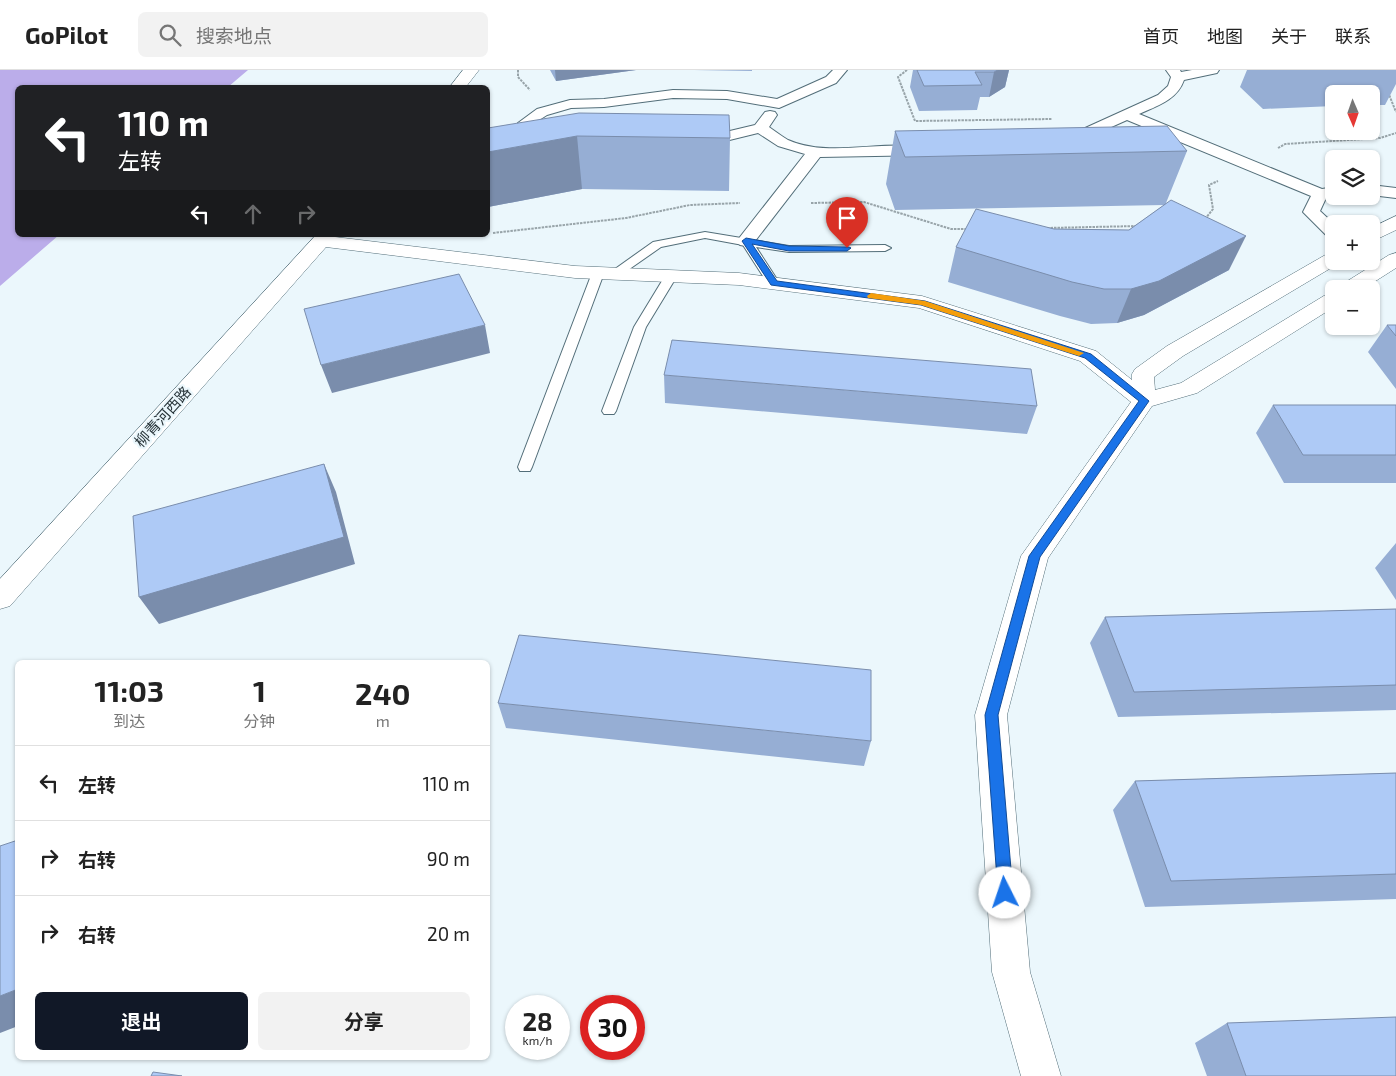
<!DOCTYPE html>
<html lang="zh">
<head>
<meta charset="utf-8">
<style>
  body { margin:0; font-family:"Exo 2","Noto Sans SC",sans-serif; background:#f2f2f2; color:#222; height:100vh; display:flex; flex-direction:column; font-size:19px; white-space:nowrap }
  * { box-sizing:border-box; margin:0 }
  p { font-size:16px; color:#767676 }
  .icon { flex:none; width:28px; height:28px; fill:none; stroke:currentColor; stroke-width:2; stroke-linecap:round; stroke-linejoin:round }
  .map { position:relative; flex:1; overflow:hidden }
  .drawer { position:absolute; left:15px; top:590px; width:475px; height:400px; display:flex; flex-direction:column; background:#fff; border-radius:8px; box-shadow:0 1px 4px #0004 }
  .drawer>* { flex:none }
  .guide { position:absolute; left:15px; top:15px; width:475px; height:152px; border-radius:8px; box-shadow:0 1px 4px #0004; background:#202124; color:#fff; overflow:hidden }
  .needle { width:32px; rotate:178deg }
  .buttons { position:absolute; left:1325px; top:15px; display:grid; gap:10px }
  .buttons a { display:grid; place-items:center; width:55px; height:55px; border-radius:8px; background:#fff; box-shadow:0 1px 4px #0004; font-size:25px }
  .speed { position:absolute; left:505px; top:925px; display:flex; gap:10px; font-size:25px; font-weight:700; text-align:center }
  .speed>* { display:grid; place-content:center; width:65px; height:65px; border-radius:50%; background:#fff; box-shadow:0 1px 4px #0004; line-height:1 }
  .speed small { font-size:12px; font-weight:400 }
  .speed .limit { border:8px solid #d22; background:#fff; color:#111 }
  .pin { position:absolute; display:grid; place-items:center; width:42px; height:42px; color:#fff; margin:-51px -21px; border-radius:50% 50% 50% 0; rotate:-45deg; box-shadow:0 0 5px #0007 }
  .pin .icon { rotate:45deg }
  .me { position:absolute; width:55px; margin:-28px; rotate:356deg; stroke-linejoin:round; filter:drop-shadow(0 0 4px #0008) }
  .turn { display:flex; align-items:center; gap:18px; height:105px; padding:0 20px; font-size:22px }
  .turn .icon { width:65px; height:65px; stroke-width:2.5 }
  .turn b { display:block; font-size:35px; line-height:42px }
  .lanes { display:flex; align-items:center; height:48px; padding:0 20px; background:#0003; justify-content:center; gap:25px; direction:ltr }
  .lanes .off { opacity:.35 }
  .eta { display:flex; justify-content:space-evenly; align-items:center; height:85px; text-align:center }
  .eta b { font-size:30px; font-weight:700; line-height:35px }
  .primary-button { display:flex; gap:10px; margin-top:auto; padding:10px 20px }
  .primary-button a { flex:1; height:58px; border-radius:8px; background:#111827; color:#fff; font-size:20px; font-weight:700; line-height:58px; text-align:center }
  .primary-button a+a { background:#f2f2f2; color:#222 }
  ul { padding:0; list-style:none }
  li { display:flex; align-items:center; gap:15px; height:75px; padding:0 20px; border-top:1px solid #e0e0e0 }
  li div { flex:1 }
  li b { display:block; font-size:19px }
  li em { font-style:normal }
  header { display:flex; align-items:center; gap:30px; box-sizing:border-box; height:70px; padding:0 25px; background:#fff; border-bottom:1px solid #e0e0e0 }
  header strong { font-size:24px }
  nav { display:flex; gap:28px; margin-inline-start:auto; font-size:18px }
  .search { width:350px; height:45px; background:#f2f2f2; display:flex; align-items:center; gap:12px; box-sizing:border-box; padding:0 18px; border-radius:8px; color:#767676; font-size:19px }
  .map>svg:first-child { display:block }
</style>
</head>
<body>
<header>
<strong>GoPilot</strong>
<div class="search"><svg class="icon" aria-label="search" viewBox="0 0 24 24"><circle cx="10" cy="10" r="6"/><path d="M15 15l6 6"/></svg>搜索地点</div>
<nav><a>首页</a><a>地图</a><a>关于</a><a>联系</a></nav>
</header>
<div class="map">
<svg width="1396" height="1006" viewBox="0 0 1396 1006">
  <rect width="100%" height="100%" fill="#ebf7fc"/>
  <!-- water -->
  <path fill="#bbadea" d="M0 0H248L228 17 18 18V165H59L0 216Z"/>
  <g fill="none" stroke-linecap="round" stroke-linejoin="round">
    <!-- service casing -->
    <g stroke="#536e79" stroke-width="2">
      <path id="service" d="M705 162 789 176 885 175 891 178 885 181 789 182 756 177 780 214 774 218 770 217 743 175 705 168 661 177 618 207H610L608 204 653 172Z
        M598 199 604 203 532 397 530 401H520L518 397 592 203Z
        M671 202 677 206 646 257 616 341 614 344H604L602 341 634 257 665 206Z"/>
    </g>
    <!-- pedestrian casing -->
    <g stroke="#536e79" stroke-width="2">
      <path id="pedestrian" d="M833 0H847L836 13 779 38 727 29 673 28 604 37 571 38 547 45 533 54 541 66 552 69 555 72 552 75 547 77 530 72 518 53 537 39 570 30 604 29 673 20 727 21 777 29 826 7Z
        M1166 0H1180L1181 2 1192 0H1219L1217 3 1184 10C1177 30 1157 36 1139 44L1322 119 1334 117V126H1337L1326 128 1320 141 1334 154V168L1328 167 1303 142 1311 126 1127 50 1071 75H1061L1058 72 1061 69 1158 25 1168 16 1171 7Z
        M770 41 775 42 777 45 769 57C775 61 781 66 788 70 830 89 886 68 930 79L933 82 930 85 820 87 752 175 746 176 740 175 737 171 740 167 805 84 778 76 758 63 697 78 692 76 689 73 692 70 755 55 765 42Z
        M1371 115 1396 118V128L1371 125Z"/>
    </g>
    <!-- minor casing -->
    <g stroke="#536e79" stroke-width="1">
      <path id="minor" d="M463 0H479L465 18H449Z
        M1396 146V160L1371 172V158Z
        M316 165H337L335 167 575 196 739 203 922 226 1096 281 1132 310V304L1135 299 1167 276 1327 184 1334 182V191L1341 192 1183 286 1154 307 1155 320 1181 313 1327 224 1334 222V237L1197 323 1152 336 1048 488 1007 645 1030 902 1061 1006H1021L992 902 975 645 1021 486 1131 332 1080 291 919 238 739 215 575 208 326 177 10 536 0 539V509Z
        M1396 183V198L1363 219H1338L1341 215 1389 185Z"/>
    </g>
    <!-- path -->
    <path stroke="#98a4a9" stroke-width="2" stroke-dasharray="2.5 1" stroke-linecap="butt" d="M518 0V7L530 20
      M907 0 898 7 915 51 1052 49
      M1388 22 1396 42
      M1278 78 1285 74 1380 68 1396 63
      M811 133 864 132 951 159H968
      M1205 149 1213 139 1209 115 1218 111
      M1047 158 1138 156
      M493 163 626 148 690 135 740 133"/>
    <!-- service -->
    <use href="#service" fill="#fff" fill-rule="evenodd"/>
    <!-- pedestrian -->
    <use href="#pedestrian" fill="#fff" fill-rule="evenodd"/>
    <!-- minor -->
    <use href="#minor" fill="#fff" fill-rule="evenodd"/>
  </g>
  <!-- wall -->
  <path fill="#96aed4" d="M550 0H636L556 11Z
    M694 0H752V1Z
    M913 0H1009L1005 17 989 27H980L977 40 919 41 910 17Z
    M1247 0H1396V14L1385 35H1371V24H1334V36L1263 39 1240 17Z
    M488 58 730 68 729 121 582 119 488 137Z
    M895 61 1187 81 1166 133 1229 200 1144 245 1117 253 1091 254 1060 246 948 212 956 177 1054 159 1129 160 1164 135 895 140 886 114Z
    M1387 255H1396V319L1368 282Z
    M664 305 1037 336 1027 364 665 333Z
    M1273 335H1396V413H1284L1256 363Z
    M1396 473V530L1375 498Z
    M1396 539V640L1118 647 1090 573 1105 547Z
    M498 633 871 671 864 696 506 658Z
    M1396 703V829L1145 837 1113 740 1135 711Z
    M1227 953 1396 1006H1207L1195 973Z"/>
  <!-- shaded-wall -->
  <path fill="#7a8dac" d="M555 0H636L556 11Z
    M998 0H1009L1005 17 989 27 994 2Z
    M577 66 582 119 488 137V82Z
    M1246 166 1229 200 1144 245 1117 253 1131 219Z
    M485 255 490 283 332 323 321 295Z
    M324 394 336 422 355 494 159 554 139 527Z
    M18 919V956L0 963V926Z"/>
  <!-- building -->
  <path fill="#aecaf6" stroke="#7a8dac" d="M917 0H998L994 2H975L982 15 924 16Z
    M579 43 729 45 730 68 577 66 488 82V58Z
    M1167 56 1187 81 905 87 895 61Z
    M1171 130 1246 166 1159 211 1131 219H1104L1072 212 956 177 976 139 1054 159 1129 160Z
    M459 204 485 255 321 295 304 239Z
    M1387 255H1396V266Z
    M672 270 1031 299 1037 336 664 305Z
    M1273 335H1396V385H1303Z
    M324 394 344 467 139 527 133 446Z
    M1396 539V615L1134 622 1105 547Z
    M519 565 871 600V671L498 633Z
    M1396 703V804L1171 811 1135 711Z
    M18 770V919L0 926V776Z
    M1396 947V1006H1246L1227 953Z
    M153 1002 182 1006H151Z"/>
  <!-- route -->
  <path fill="#1a73e8" stroke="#114b97" d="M746 168 789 176 849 177 851 178 847 181H789L752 174 777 211 925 231 1091 284 1149 331 1040 487 998 645 1013 823 1010 828 1005 830 1000 828 998 823 985 645 1029 486 1139 331 1085 288 921 235 771 215 742 171Z"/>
  <!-- slow -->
  <path fill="#f59e0b" d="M871 223 925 231 1084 283 1079 286 1076 285 921 235 868 228 867 226Z"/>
  <g text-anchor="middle" stroke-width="4.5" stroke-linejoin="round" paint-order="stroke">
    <!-- street labels -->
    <g font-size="15" fill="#283439" stroke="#ebf7fc">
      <text transform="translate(163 347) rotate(-48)" y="5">柳青河西路</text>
    </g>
  </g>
</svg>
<div class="buttons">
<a><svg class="needle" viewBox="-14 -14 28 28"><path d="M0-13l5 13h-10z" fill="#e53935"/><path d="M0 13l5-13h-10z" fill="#767676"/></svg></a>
<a><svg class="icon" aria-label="layers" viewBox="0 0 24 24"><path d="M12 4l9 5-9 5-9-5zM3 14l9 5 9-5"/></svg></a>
<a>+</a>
<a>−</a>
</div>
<div class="speed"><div>28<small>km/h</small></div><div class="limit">30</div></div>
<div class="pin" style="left:847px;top:178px;background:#d93025"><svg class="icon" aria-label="arrive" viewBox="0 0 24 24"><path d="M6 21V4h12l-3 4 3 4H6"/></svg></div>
<svg class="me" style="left:1005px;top:823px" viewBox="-20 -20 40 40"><circle r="19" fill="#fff"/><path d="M0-13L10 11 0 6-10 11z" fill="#1a73e8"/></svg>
<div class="guide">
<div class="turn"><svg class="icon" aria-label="left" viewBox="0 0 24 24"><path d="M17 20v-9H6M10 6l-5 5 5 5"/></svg><div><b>110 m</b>左转</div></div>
<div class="lanes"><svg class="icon" aria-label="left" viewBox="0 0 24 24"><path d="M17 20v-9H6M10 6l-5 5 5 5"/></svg><svg class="icon off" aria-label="ahead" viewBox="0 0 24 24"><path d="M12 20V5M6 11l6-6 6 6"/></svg><svg class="icon off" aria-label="right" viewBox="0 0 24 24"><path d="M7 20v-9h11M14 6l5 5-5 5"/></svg></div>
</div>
<section class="drawer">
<div class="eta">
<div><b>11:03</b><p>到达</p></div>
<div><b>1</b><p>分钟</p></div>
<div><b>240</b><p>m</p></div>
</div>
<ul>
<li><svg class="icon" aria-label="left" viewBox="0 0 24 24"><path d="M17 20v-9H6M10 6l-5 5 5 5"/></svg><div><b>左转</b></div><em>110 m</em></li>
<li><svg class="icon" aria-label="right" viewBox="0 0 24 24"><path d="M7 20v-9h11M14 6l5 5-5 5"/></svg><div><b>右转</b></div><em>90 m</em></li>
<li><svg class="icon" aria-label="right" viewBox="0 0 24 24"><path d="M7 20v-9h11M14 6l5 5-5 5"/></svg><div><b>右转</b></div><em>20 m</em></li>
</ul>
<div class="primary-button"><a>退出</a><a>分享</a></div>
</section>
</div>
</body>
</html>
